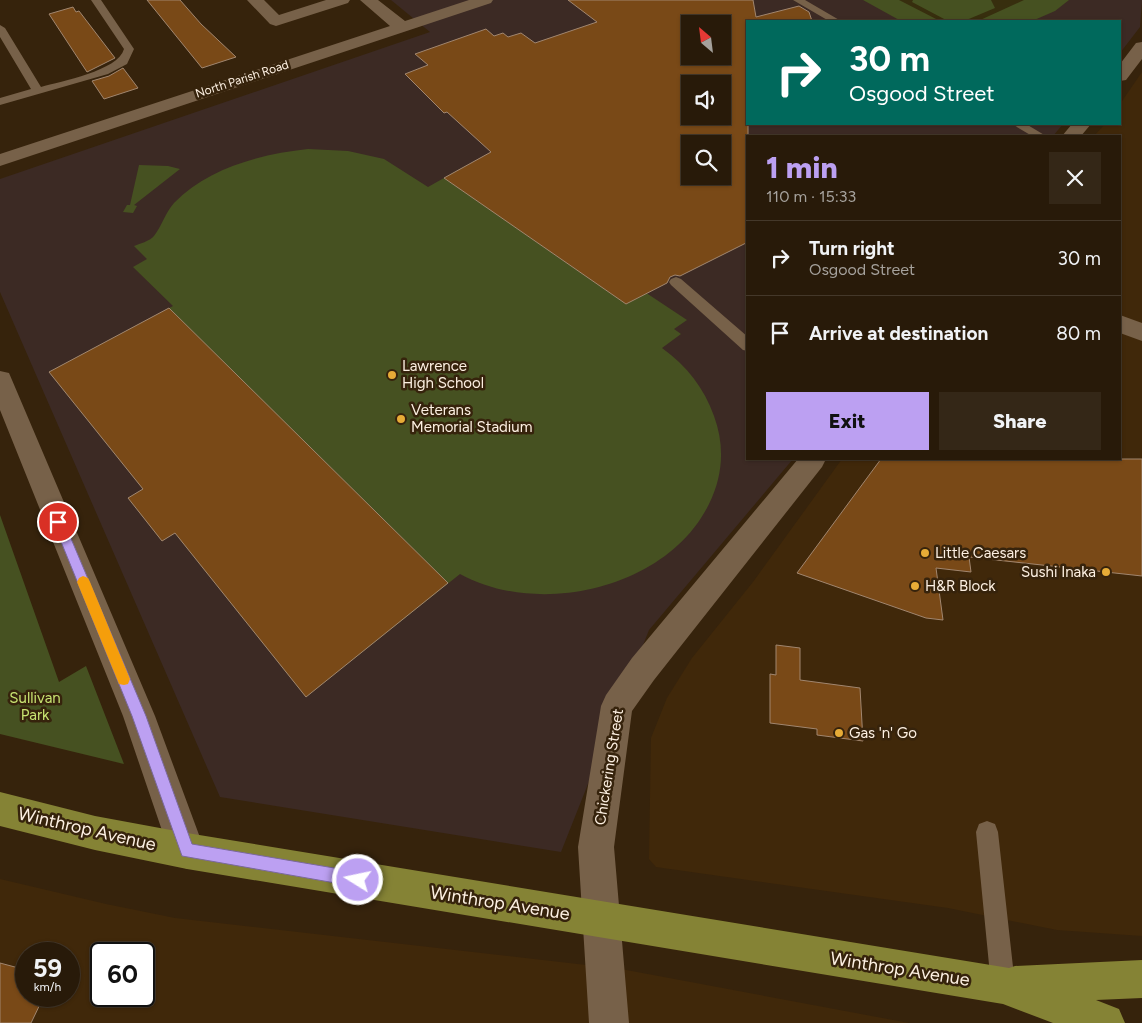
<!DOCTYPE html>
<html lang="en">
<head>
<meta charset="utf-8">
<style>
  body { margin:0; font-family:Figtree,sans-serif; background:#342717; color:#f1f3f6; height:100vh; display:flex; flex-direction:column; font-size:19px; white-space:nowrap }
  * { box-sizing:border-box; margin:0 }
  p { font-size:16px; color:#a5a19c }
  .icon { flex:none; width:28px; height:28px; fill:none; stroke:currentColor; stroke-width:2; stroke-linecap:round; stroke-linejoin:round }
  .map { position:relative; flex:1; overflow:hidden }
  .panel { position:absolute; left:746px; top:135px; width:375px; height:325px; display:flex; flex-direction:column; background:#281a09; border-radius:0px; box-shadow:0 1px 4px #0004,0 0 0 1px #44382a }
  .panel>* { flex:none }
  .top-card { position:absolute; left:746px; top:20px; width:375px; height:105px; border-radius:0px; box-shadow:0 1px 4px #0004,0 0 0 1px #44382a; background:#00695c; color:#fff; overflow:hidden }
  .needle { width:32px; rotate:332deg }
  .buttons { position:absolute; left:681px; top:15px; display:grid; gap:10px }
  .buttons a { display:grid; place-items:center; width:50px; height:50px; border-radius:0px; background:#281a09; box-shadow:0 1px 4px #0004,0 0 0 1px #44382a; font-size:25px }
  .speed { position:absolute; left:15px; top:942px; display:flex; gap:10px; font-size:25px; font-weight:700; text-align:center }
  .speed>* { display:grid; place-content:center; width:65px; height:65px; border-radius:50%; background:#281a09; box-shadow:0 1px 4px #0004,0 0 0 1px #44382a; line-height:1 }
  .speed small { font-size:12px; font-weight:400 }
  .speed .limit { border:2px solid #111; border-radius:8px; background:#fff; color:#111 }
  .pin { position:absolute; display:grid; place-items:center; width:42px; height:42px; color:#fff; margin:-21px; border:2px solid #fff; border-radius:50%; box-shadow:0 1px 5px #0007 }
  .me { position:absolute; width:55px; margin:-28px; rotate:280deg; stroke-linejoin:round; filter:drop-shadow(0 0 4px #0008) }
  .turn { display:flex; align-items:center; gap:18px; height:105px; padding:0 20px; font-size:22px }
  .turn .icon { width:65px; height:65px; stroke-width:2.5 }
  .turn b { display:block; font-size:35px; line-height:42px }
  .round { display:grid; place-items:center; flex:none; width:52px; height:52px; border-radius:0px; background:#342717 }
  .summary { display:flex; align-items:center; justify-content:space-between; height:85px; padding:0 20px }
  h1 { font-size:30px; font-weight:800; line-height:38px; color:#bca0f2 }
  .cta { display:flex; gap:10px; margin-top:auto; padding:10px 20px }
  .cta a { flex:1; height:58px; border-radius:0px; background:#bca0f2; color:#111; font-size:20px; font-weight:800; line-height:58px; text-align:center }
  .cta a+a { background:#342717; color:#f1f3f6 }
  ul { padding:0; list-style:none }
  li { display:flex; align-items:center; gap:15px; height:75px; padding:0 20px; border-top:1px solid #44382a }
  li div { flex:1 }
  li b { display:block; font-size:19px }
  li em { font-style:normal }
  .map>svg:first-child { display:block }
</style>
</head>
<body>
<div class="map">
<svg width="1142" height="1023" viewBox="0 0 1142 1023">
  <rect width="100%" height="100%" fill="#36230c"/>
  <!-- built -->
  <path fill="#40280a" fill-rule="evenodd" d="M1142 72V936L1057 930 948 908 656 867 649 859 651 738 667 698 692 658 753 582 842 459H1120V136H1094L1105 124H1120V104Z
    M0 879 106 904 175 918 621 969 909 1023H0ZM26 954H69V996H26ZM101 954H144V996H101Z"/>
  <!-- education -->
  <path fill="#3c2a24" fill-rule="evenodd" d="M391 0H1142L1140 27 1120 53V21H748V124H1063L1053 136H748V459H793L649 630 561 852 220 797 0 292V179L430 32ZM690 24H722V56H690ZM690 84H722V116H690ZM690 144H722V176H690Z"/>
  <!-- green -->
  <path fill="#465121" d="M863 0H1069L1055 11 1032 21H901Z
    M308 149 348 151 384 159 428 187 467 165 568 241 687 320 674 329 681 334 662 348C687 366 704 388 714 416 725 446 723 476 709 504 668 588 540 618 460 574L306 697 175 533 162 541 128 498 143 489 49 372 173 306 133 267 147 259 134 246C139 244 150 241 154 236 162 226 165 213 174 203 208 168 261 154 308 149Z
    M139 165 168 166 180 169 134 205 137 206 133 213 123 212 127 205H130Z
    M0 515 59 682 86 666 124 764 0 734Z"/>
  <!-- sand -->
  <path fill="#372e0e" d="M899 0H913L912 2 946 20 964 21 995 8 991 0H1024L978 21H940Z"/>
  <!-- building -->
  <path fill="#794917" stroke="#a1866f" fill-rule="evenodd" d="M147 0H180L201 24 236 57 202 68Z
    M568 0H753L756 17 799 6 809 12 812 21H748V242L680 276 675 275 670 277 667 283 626 304 444 178 491 152 447 112 444 113 405 74 428 65 415 54 486 29 494 36 503 33 508 37 521 33 535 43 597 22ZM690 24H722V56H690ZM690 84H722V116H690ZM690 144H722V176H690Z
    M73 7 76 12 79 11 115 58 87 72 49 14Z
    M123 68 138 88 104 99 92 81 109 76Z
    M169 308 448 583 306 697 175 533 162 541 128 498 143 489 49 372Z
    M881 459H1142V576L969 557 971 572 936 568 943 620 926 618 797 573Z
    M776 645 800 648V680L860 688 863 741 817 735V729L770 723V674L776 675Z
    M0 963 26 970V996H44L31 1023H0Z"/>
  <g fill="none" stroke-linecap="round" stroke-linejoin="round">
    <!-- lane -->
    <path fill="#776149" fill-rule="evenodd" d="M91 0H101L134 49 127 64 108 74 0 105V98L31 89 0 37V25L5 28 41 87C61 81 118 71 124 49Z
      M793 0H805L841 21H829Z
      M1012 124H1026L1046 136H1032Z
      M676 277 681 279 748 337V351L743 350 671 285 669 282 671 279Z
      M987 821 995 824 998 832 1015 985 1012 994 1003 997 994 994 991 985 976 832 979 824Z"/>
    <!-- street -->
    <path fill="#776149" fill-rule="evenodd" d="M247 0H264L279 15 326 0H350L348 3 276 26 270 24Z
      M360 0H378L405 21 469 0H493L491 3 0 166V154L390 26Z
      M1142 42V59L1126 80 1120 81V64L1136 43Z
      M1072 124H1091L1081 136H1062Z
      M1120 315 1142 323V341L1120 333Z
      M0 371 9 373 12 380 155 716 205 851 199 863 187 869 175 863 169 851 123 716 0 410Z
      M798 459H826L822 467 654 680 632 711 614 847 629 1023H589L578 847 601 706 606 695 632 658Z"/>
    <!-- primary -->
    <path fill="#858335" fill-rule="evenodd" d="M0 792 95 816 187 833 1009 968 1015 966 1142 960V998L1096 1000 1119 1009 1125 1023H1053L1003 1004 187 869 95 850 0 826Z"/>
  </g>
  <!-- route -->
  <path fill="#bca0f2" stroke="#7a689d" d="M58 517 63 518 64 522 146 716 192 844 358 872 363 874 366 880 363 885 358 887 182 856 132 716 53 522 54 518Z"/>
  <!-- slow -->
  <path fill="#f59e0b" d="M83 576 88 578 90 582 130 679 128 684 124 685 119 684 77 582 79 578Z"/>
  <!-- markers -->
  <g fill="#e7ac37" stroke="#36230c" stroke-width="2">
    <circle cx="392" cy="375" r="5"/>
    <circle cx="401" cy="419" r="5"/>
    <circle cx="925" cy="553" r="5"/>
    <circle cx="1106" cy="572" r="5"/>
    <circle cx="915" cy="586" r="5"/>
    <circle cx="839" cy="733" r="5"/>
  </g>
  <g text-anchor="middle" stroke-width="5" stroke-linejoin="round" paint-order="stroke">
    <!-- far-street labels -->
    <g font-size="12" fill="#fdf0e2" stroke="#36230c">
      <text transform="translate(242 79) rotate(-18)" y="4">North Parish Road</text>
    </g>
    <!-- poi labels -->
    <g font-size="15" fill="#fdf0e2" stroke="#36230c" text-anchor="start">
      <text x="402" y="371">Lawrence<tspan x="402" dy="17">High School</tspan></text>
      <text x="411" y="415">Veterans<tspan x="411" dy="17">Memorial Stadium</tspan></text>
      <text x="935" y="558">Little Caesars</text>
      <text x="1096" y="577" text-anchor="end">Sushi Inaka</text>
      <text x="925" y="591">H&amp;R Block</text>
      <text x="849" y="738">Gas 'n' Go</text>
    </g>
    <!-- park labels -->
    <g font-size="15" fill="#c8e371" stroke="#36230c">
      <text x="35" y="703">Sullivan<tspan x="35" dy="17">Park</tspan></text>
    </g>
    <!-- street labels -->
    <g font-size="15" fill="#fdf0e2" stroke="#36230c">
      <text transform="translate(609 767) rotate(-81)" y="5">Chickering Street</text>
    </g>
    <!-- near-street labels -->
    <g font-size="18" fill="#fdf0e2" stroke="#36230c">
      <text transform="translate(87 829) rotate(13)" y="6">Winthrop Avenue</text>
      <text transform="translate(500 903) rotate(9)" y="6">Winthrop Avenue</text>
      <text transform="translate(900 969) rotate(9)" y="6">Winthrop Avenue</text>
    </g>
  </g>
</svg>
<div class="buttons">
<a><svg class="needle" viewBox="-14 -14 28 28"><path d="M0-13l5 13h-10z" fill="#e53935"/><path d="M0 13l5-13h-10z" fill="#a5a19c"/></svg></a>
<a><svg class="icon" aria-label="sound" viewBox="0 0 24 24"><path d="M4 9h4l5-4v14l-5-4H4zM17 9q2 3 0 6"/></svg></a>
<a><svg class="icon" aria-label="search" viewBox="0 0 24 24"><circle cx="10" cy="10" r="6"/><path d="M15 15l6 6"/></svg></a>
</div>
<div class="speed"><div>59<small>km/h</small></div><div class="limit">60</div></div>
<div class="pin" style="left:58px;top:522px;background:#d93025"><svg class="icon" aria-label="arrive" viewBox="0 0 24 24"><path d="M6 21V4h12l-3 4 3 4H6"/></svg></div>
<svg class="me" style="left:358px;top:880px" viewBox="-20 -20 40 40"><circle r="17" fill="#bca0f2" stroke="#fff" stroke-width="3"/><path d="M0-11L8 9 0 5-8 9z" fill="#fff"/></svg>
<div class="top-card">
<div class="turn"><svg class="icon" aria-label="right" viewBox="0 0 24 24"><path d="M7 20v-9h11M14 6l5 5-5 5"/></svg><div><b>30 m</b>Osgood Street</div></div>
</div>
<section class="panel">
<div class="summary"><div><h1>1 min</h1><p>110 m · 15:33</p></div><a class="round"><svg class="icon" aria-label="close" viewBox="0 0 24 24"><path d="M6 6l12 12M18 6L6 18"/></svg></a></div>
<ul>
<li><svg class="icon" aria-label="right" viewBox="0 0 24 24"><path d="M7 20v-9h11M14 6l5 5-5 5"/></svg><div><b>Turn right</b><p>Osgood Street</p></div><em>30 m</em></li>
<li><svg class="icon" aria-label="arrive" viewBox="0 0 24 24"><path d="M6 21V4h12l-3 4 3 4H6"/></svg><div><b>Arrive at destination</b></div><em>80 m</em></li>
</ul>
<div class="cta"><a>Exit</a><a>Share</a></div>
</section>
</div>
</body>
</html>
